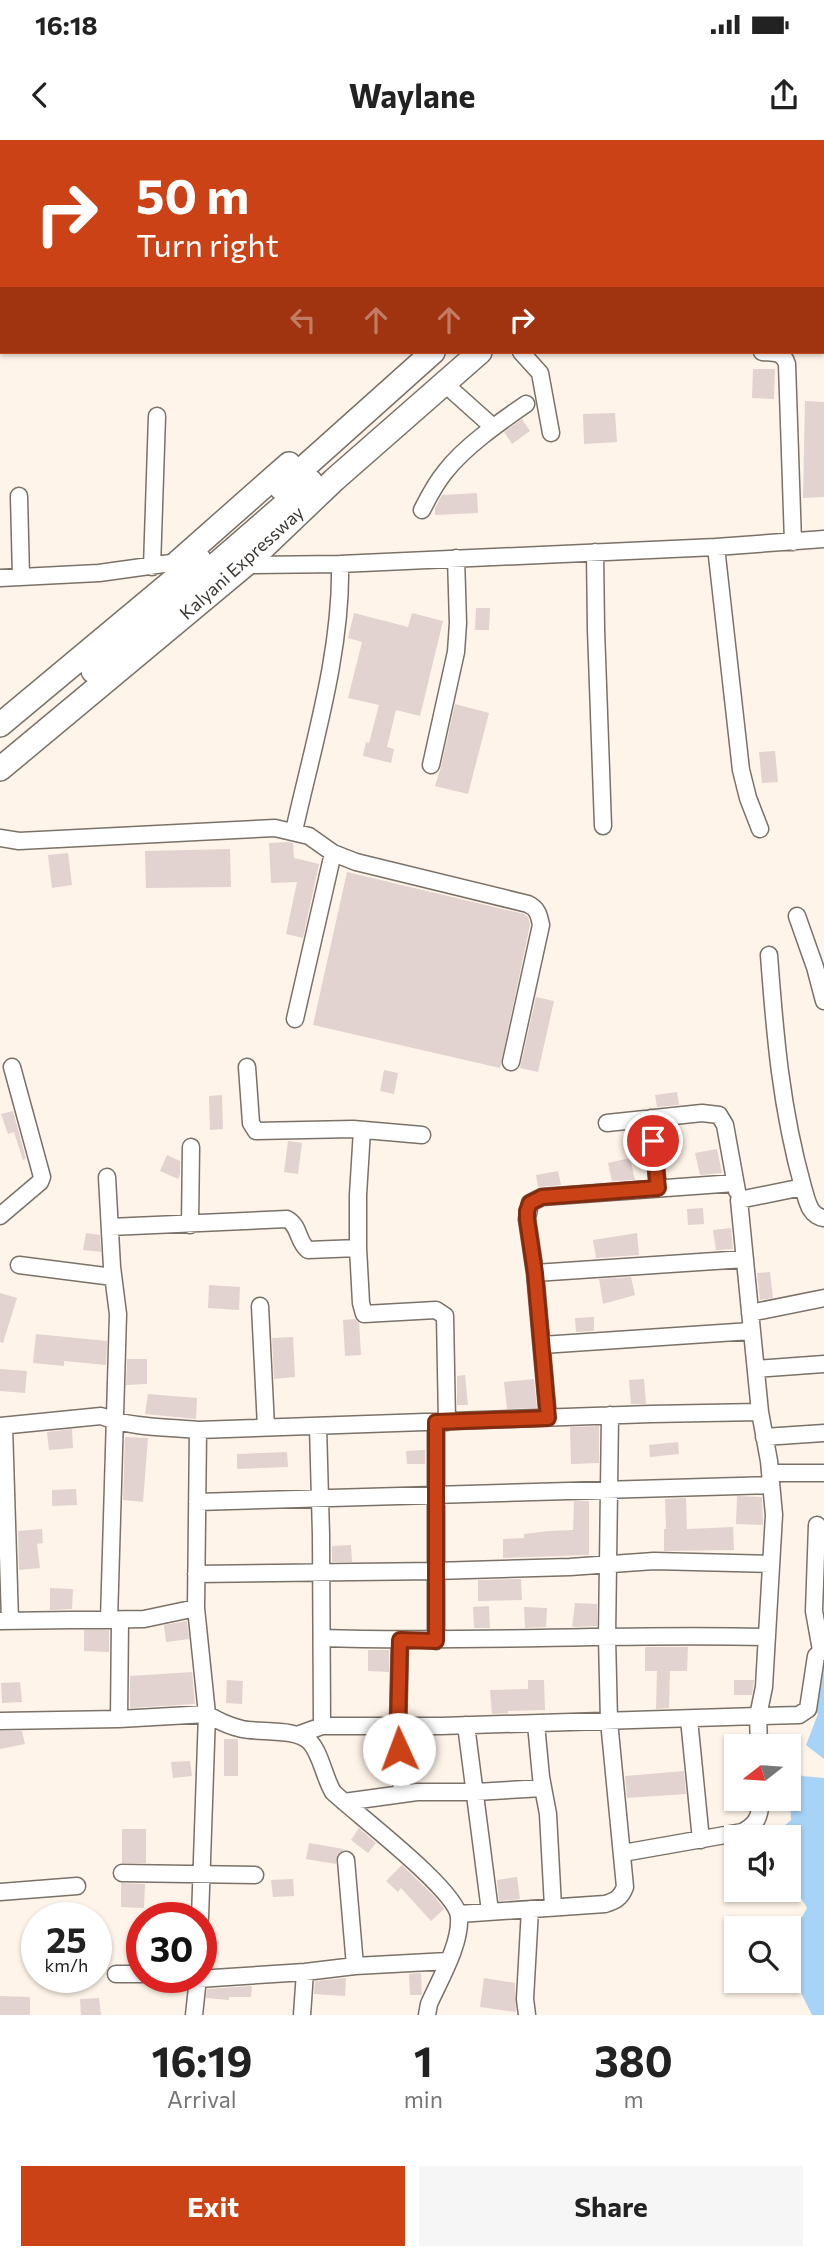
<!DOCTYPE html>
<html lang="en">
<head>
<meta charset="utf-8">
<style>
  body { margin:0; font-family:Commissioner,sans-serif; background:#f6f6f6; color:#222; height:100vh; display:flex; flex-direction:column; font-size:26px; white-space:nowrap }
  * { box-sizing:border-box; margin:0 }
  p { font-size:23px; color:#767676 }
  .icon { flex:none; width:38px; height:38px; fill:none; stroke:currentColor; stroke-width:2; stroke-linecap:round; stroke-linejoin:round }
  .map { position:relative; height:1875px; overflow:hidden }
  .sheet { display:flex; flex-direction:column; background:#fff; flex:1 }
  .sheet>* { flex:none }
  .guide { position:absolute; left:0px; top:0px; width:824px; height:214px; box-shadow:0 2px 5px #0004; background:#ca4215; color:#fff; overflow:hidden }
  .needle { width:46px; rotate:253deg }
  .tools { position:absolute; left:724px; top:1594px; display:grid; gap:14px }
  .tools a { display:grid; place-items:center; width:77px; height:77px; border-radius:0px; background:#fff; box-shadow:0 2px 5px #0004; font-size:35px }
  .speed { position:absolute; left:21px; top:1762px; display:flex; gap:14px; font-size:35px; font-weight:700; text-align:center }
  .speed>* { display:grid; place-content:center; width:91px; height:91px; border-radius:50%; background:#fff; box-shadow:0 2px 5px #0004; line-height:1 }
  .speed small { font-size:18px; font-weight:400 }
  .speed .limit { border:10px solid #d22; background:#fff; color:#111 }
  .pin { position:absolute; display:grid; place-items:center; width:60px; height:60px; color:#fff; margin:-30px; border:4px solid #fff; border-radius:50%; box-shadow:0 2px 7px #0007 }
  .me { position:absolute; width:77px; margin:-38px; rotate:358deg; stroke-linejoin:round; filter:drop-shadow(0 0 5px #0008) }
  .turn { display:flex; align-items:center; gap:24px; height:147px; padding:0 21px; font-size:32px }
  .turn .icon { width:91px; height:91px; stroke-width:2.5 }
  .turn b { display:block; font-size:49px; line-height:60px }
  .lanes { display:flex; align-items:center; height:66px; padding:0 21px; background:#0003; justify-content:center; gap:35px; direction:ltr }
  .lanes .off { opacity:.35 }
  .eta { display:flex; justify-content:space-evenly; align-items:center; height:119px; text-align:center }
  .eta b { font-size:42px; font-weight:700; line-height:49px }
  .cta { display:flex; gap:14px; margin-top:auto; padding:14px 21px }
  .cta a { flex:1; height:80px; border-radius:0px; background:#ca4215; color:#fff; font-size:28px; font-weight:700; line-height:80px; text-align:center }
  .cta a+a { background:#f6f6f6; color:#222 }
  .status { display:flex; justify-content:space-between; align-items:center; height:49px; padding:0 35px; background:#fff; direction:ltr }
  .status svg { height:19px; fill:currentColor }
  header { display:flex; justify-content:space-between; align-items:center; height:91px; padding:0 21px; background:#fff; font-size:32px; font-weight:700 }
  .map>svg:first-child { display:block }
</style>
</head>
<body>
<div class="status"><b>16:18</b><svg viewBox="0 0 49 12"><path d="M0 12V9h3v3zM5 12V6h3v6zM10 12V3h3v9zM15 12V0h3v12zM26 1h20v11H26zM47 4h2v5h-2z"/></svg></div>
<header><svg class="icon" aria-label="back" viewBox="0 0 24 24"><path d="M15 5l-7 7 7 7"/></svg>Waylane<svg class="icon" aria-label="share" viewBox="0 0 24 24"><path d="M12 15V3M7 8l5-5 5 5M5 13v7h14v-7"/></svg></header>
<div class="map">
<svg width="824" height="1875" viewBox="0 0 824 1875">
  <rect width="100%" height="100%" fill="#fef4e9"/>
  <!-- water -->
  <path fill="#a7d3f7" d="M824 1526V1619L806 1605 818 1574 809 1560 821 1546 818 1528Z
    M789 1622 802 1636 824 1638V1875H812L800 1851 781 1841H789V1788H760L802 1777 807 1768 792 1743H789V1698L771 1697 791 1680Z"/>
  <!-- building -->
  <path fill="#e2d2d0" d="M753 229H775L774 259 752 258Z
    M805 261 824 262V357L803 358Z
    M615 273 617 302 584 304 583 274Z
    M522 279 530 291 512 304 504 292Z
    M477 353 478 373 435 375V368L442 355Z
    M476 468H490L489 490H475Z
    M354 473 408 487 412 473 443 481 420 576 396 570 387 607 394 609 391 623 363 616 366 602 369 603 379 565 348 558 362 502 348 498Z
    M455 564 489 573 468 654 435 646 441 627Z
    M775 611 778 642 762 643 759 612Z
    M289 702 293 703 294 718 319 724 303 798 286 794 297 742 271 743 269 703Z
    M230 709 231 747 146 748 145 711Z
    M68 713 72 745 52 748 48 715Z
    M347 732 524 774 528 777 530 785 500 928 313 885Z
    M536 857 554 861 538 932 520 928Z
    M384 930 398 933 394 954 380 951Z
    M677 952 679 965 657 967 655 955Z
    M222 955 223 989 210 990 209 956Z
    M13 971 26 1019 23 1020 14 992 8 994 1 974Z
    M288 1001 302 1003 298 1034 284 1032Z
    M717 1009 722 1033 700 1035 695 1013Z
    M167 1015 180 1021V1034L178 1039 160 1031Z
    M630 1018 635 1040 612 1041 608 1023Z
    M558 1031 561 1045 538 1047 536 1035Z
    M703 1068 704 1084 688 1085 687 1069Z
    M731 1088 733 1109 716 1110 713 1090Z
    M86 1093 100 1095 101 1112 83 1110Z
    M637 1093 639 1115 596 1118 593 1100Z
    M770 1132 773 1158 760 1160 757 1133Z
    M631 1137 635 1155 603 1164 599 1139Z
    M209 1145 240 1147 239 1170 208 1168Z
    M0 1153 17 1158 3 1203 0 1202Z
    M594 1177V1191L576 1192 575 1178Z
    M355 1179 359 1183 361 1215 345 1216 343 1180Z
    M36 1194 107 1201 106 1225 64 1221V1226L33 1223Z
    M293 1197 295 1237 274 1239 272 1198Z
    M127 1219H147V1244L126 1245Z
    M0 1229 27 1231 25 1253 0 1251Z
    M465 1235 468 1265H457V1236Z
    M534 1239 537 1268 507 1269 504 1242Z
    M644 1239 646 1264H631L629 1240Z
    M148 1254 197 1258 196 1279 145 1274Z
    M599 1286V1323L571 1324 570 1287Z
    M72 1289 73 1308 49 1310 47 1292Z
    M125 1297 148 1298 143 1362 123 1360Z
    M678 1302 679 1314 650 1317 649 1305Z
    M425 1310V1324H407L406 1311Z
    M287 1312 288 1327 237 1329V1314Z
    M76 1349 77 1365 52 1366V1350Z
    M737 1356 762 1357 763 1385 736 1384Z
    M686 1358 687 1389 733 1387 734 1410 664 1411V1389H666L665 1359Z
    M574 1361H589V1415L503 1418V1399L524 1398V1394L549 1391 573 1390Z
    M42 1389 43 1403 37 1404 40 1428 19 1430 18 1391Z
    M351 1405 352 1422H332V1406Z
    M521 1439 522 1460 478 1461V1440Z
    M50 1448 73 1449 72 1469 50 1470Z
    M575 1463 597 1464V1486L572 1487Z
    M489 1466 490 1488H474L473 1467Z
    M524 1467 547 1468 546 1487 525 1488Z
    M187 1481 189 1499 166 1502 164 1485Z
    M84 1490H109V1512L84 1511Z
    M645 1507H688L687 1531H670L669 1568 656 1569 657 1531H645Z
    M368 1510H389V1532L368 1531Z
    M192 1532 195 1564 130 1568V1536Z
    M227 1540 243 1541 242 1564 226 1563Z
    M528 1540H544L545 1570 508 1571V1573L492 1574 490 1550 528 1549Z
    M734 1540H754L752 1555H734Z
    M20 1542 22 1562 2 1563 1 1543Z
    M0 1591H22L25 1604 0 1609Z
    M224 1599H238V1636H224Z
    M190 1621 192 1636 173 1638 171 1622Z
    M684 1631 686 1654 627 1658 625 1636Z
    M359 1688 376 1703 368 1713 351 1700Z
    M122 1689H146V1723H122Z
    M309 1703 344 1709V1710L337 1715 336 1724 306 1719Z
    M402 1725 434 1756 444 1769 431 1781 401 1748 398 1752 386 1741Z
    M517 1737 520 1759 499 1761 497 1740Z
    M293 1739 294 1756 273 1757 271 1740Z
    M121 1743 145 1744 144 1768 121 1767Z
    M421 1833 422 1855H410L409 1834Z
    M346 1838 345 1856 314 1854 315 1841Z
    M484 1838 515 1843 516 1872 480 1867Z
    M252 1846 251 1857H229V1860L206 1858 207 1849Z
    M0 1856 30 1857V1875H0Z
    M99 1858 101 1875H81L80 1859Z"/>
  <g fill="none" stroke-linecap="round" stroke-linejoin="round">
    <!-- minor casing -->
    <g stroke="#7a7168" stroke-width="19">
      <path id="minor" d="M521 212 540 233 551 293
        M762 212C773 213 783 211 787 224L793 402
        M445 244 493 287
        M19 356 21 437
        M422 370C429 356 435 344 445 332 464 307 500 282 526 264
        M716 407 741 630 748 658 760 689
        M595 412 596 489 603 686
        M245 425 340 424 716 407 824 399
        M152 427 157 276
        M0 438 99 433 178 422
        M431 625 456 512 458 483 456 418
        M294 691C313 605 342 512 340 424
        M0 698 19 701 275 688 309 696 333 713 356 722 528 764C538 769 539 775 541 785L511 922
        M797 776 815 827 824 861
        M769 815C775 896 781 968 803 1047
        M295 879 333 713
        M247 927 251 983 256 991 353 989 422 995
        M651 978 658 1048
        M607 983 702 973 719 975 725 985 737 1051
        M107 1037 112 1127 118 1174 109 1480
        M0 1076 40 1042 42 1037 12 927
        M190 1085 191 1007
        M110 1087 287 1079C300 1086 297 1101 308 1110L358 1108 361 1163 364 1174 436 1170 445 1176 447 1282
        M358 1108V1055L362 990
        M19 1125 113 1137
        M535 1133 745 1119
        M260 1166 266 1287
        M750 1173 824 1158
        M542 1205 751 1191
        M756 1229 824 1224
        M548 1278 535 1133 527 1079 530 1063 542 1057 735 1043
        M0 1286 101 1276C132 1288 166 1287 198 1290L651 1274 760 1272 739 1060 803 1047C807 1060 809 1076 824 1078
        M4 1286 10 1481
        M318 1286 321 1395 322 1586
        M764 1297 824 1293
        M770 1333H824
        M197 1362 770 1345
        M817 1385 814 1471 821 1510
        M196 1434 435 1431 570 1427 654 1421 771 1424
        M196 1468 198 1290
        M0 1481 144 1479 196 1468 207 1574C218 1581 229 1586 242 1589 262 1593 296 1588 310 1602 321 1614 324 1637 333 1652 356 1674 457 1750 459 1777 461 1804 440 1839 429 1864L427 1875
        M322 1498C470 1503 618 1493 767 1497
        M400 1501 398 1586 402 1654
        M436 1501V1282
        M119 1579 120 1480
        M689 1579 701 1700
        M0 1581 119 1579 207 1574 200 1778
        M536 1584 541 1637 548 1674 553 1767
        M466 1585 490 1771
        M300 1594 322 1586H441L758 1576 764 1547 774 1375 769 1321 760 1272
        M759 1606 758 1576 799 1575 808 1569 816 1516 824 1509
        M344 1662 417 1652H476L543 1648
        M623 1713 742 1692C757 1685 761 1675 760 1659
        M346 1720 355 1826 448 1821
        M122 1733 255 1735
        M0 1752 77 1746
        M459 1774 605 1764C615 1761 621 1758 625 1747L609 1581 607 1497 610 1275
        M116 1834H142
        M198 1839 305 1832 355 1826
        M194 1875 198 1838
        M302 1875 305 1832
        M527 1875 525 1859 530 1769"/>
    </g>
    <!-- highway casing -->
    <g stroke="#7a7168" stroke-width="26">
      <path id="highway" d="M614 2 615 0
        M642 2 644 0
        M281 348 433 212
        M178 422 289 324
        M93 531 311 342
        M0 585 199 419
        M0 629 245 425 334 340 480 212"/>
    </g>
    <!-- minor -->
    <use href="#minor" stroke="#fff" stroke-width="16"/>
    <!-- highway -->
    <use href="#highway" stroke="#fff" stroke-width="23"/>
  </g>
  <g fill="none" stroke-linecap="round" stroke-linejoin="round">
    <!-- route casing -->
    <g stroke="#832b0e" stroke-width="18">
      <path id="route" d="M399 1609 398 1587 400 1500 436 1501V1282L548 1278 535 1133 527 1079V1071L530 1063 542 1057 658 1048 653 1001"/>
    </g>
    <!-- route -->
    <use href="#route" stroke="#ca4215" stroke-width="12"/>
  </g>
  <g text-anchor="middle" stroke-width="6" stroke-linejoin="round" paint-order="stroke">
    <!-- street labels -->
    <g font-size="18" fill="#3b3733" stroke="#fff">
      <text transform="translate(242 423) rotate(-42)" y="6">Kalyani Expressway</text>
    </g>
  </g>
</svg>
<div class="tools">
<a><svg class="needle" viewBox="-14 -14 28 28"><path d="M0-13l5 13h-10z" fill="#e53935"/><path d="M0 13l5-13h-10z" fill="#767676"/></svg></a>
<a><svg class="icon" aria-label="sound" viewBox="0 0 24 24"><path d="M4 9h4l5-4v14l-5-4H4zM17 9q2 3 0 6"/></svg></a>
<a><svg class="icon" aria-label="search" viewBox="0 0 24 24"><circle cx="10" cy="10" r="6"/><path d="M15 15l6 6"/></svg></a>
</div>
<div class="speed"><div>25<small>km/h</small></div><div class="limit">30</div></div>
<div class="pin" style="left:653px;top:1001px;background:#d93025"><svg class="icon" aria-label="arrive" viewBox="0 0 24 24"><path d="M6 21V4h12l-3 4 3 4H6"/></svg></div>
<svg class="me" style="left:399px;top:1609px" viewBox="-20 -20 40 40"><circle r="19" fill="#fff"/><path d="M0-13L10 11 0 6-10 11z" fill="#ca4215"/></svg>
<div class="guide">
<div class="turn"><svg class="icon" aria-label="right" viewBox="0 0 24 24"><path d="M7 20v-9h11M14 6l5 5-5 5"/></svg><div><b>50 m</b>Turn right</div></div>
<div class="lanes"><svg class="icon off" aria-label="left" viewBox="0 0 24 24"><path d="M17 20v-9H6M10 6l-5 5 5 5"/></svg><svg class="icon off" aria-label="ahead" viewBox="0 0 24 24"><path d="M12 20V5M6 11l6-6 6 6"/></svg><svg class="icon off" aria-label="ahead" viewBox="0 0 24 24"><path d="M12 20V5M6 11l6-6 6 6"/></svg><svg class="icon" aria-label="right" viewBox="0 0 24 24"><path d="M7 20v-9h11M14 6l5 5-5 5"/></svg></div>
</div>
</div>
<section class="sheet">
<div class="eta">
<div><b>16:19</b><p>Arrival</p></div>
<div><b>1</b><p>min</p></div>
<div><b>380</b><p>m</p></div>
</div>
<div class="cta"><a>Exit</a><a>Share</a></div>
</section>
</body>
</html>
